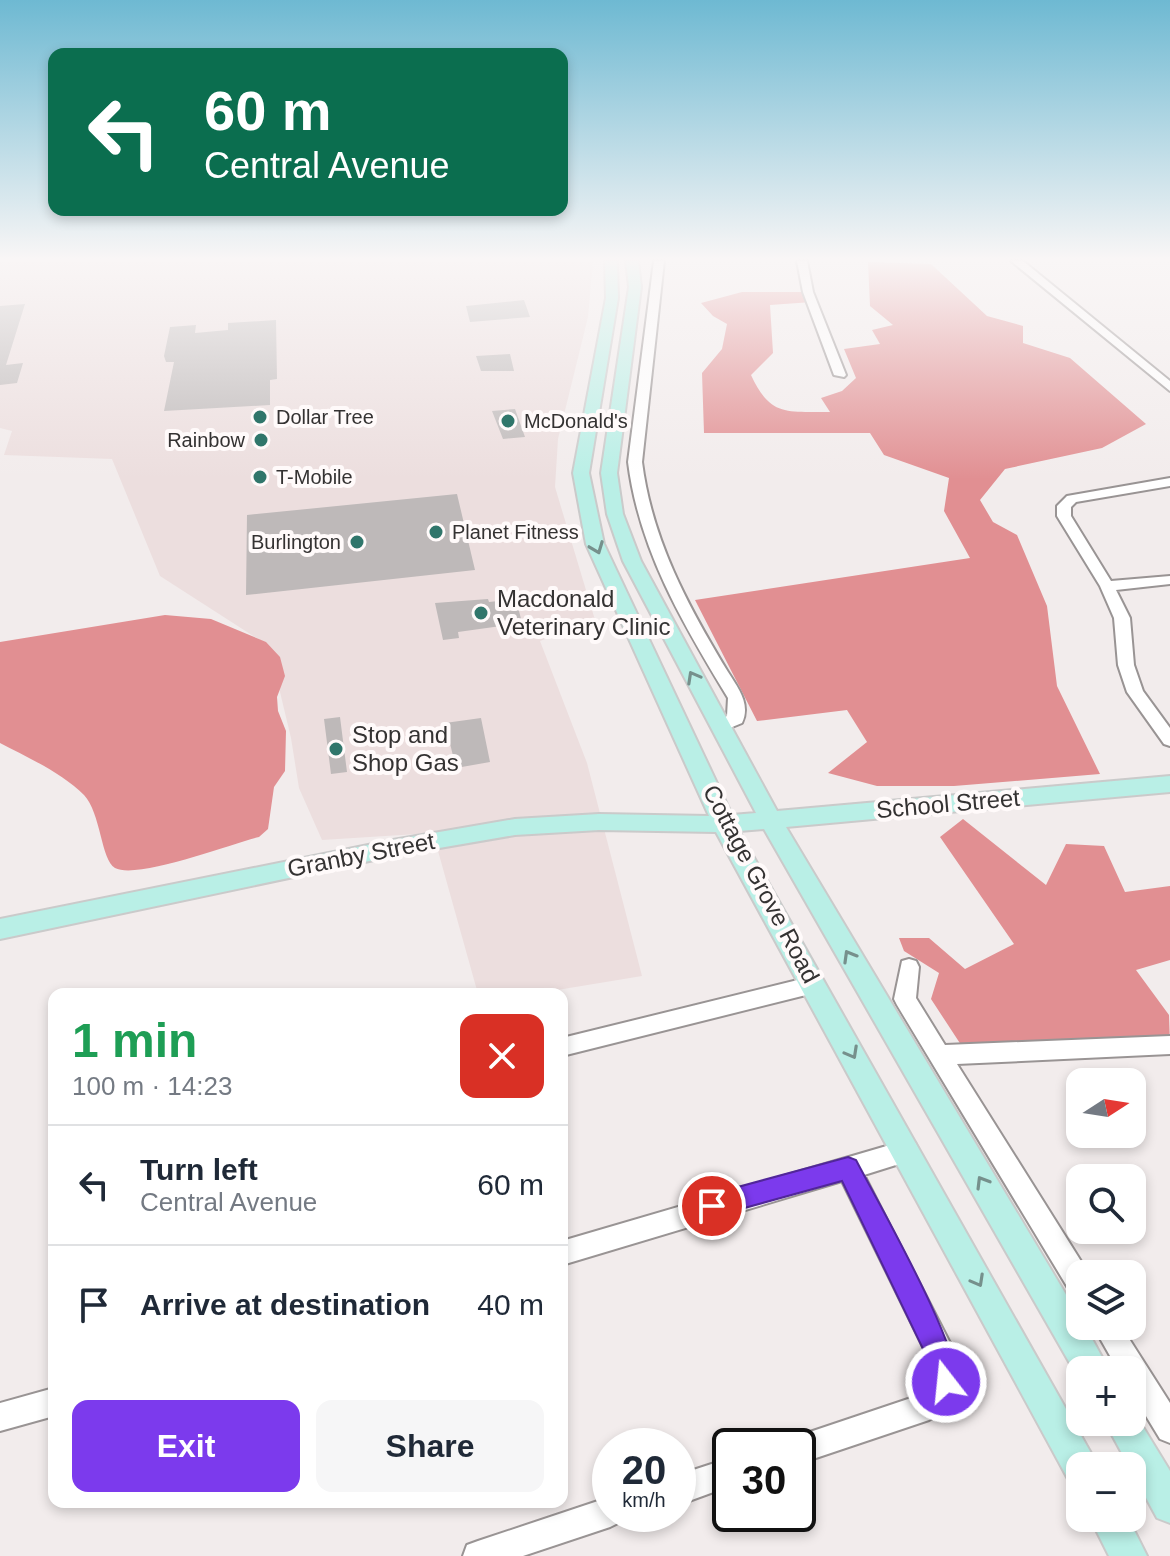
<!DOCTYPE html>
<html lang="en">
<head>
<meta charset="utf-8">
<style>
  body { margin:0; font-family:Helvetica,sans-serif; background:#f6f6f7; color:#1f2937; height:100vh; display:flex; flex-direction:column; font-size:30px; white-space:nowrap }
  * { box-sizing:border-box; margin:0 }
  p { font-size:26px; color:#747a83 }
  .icon { flex:none; width:44px; height:44px; fill:none; stroke:currentColor; stroke-width:2; stroke-linecap:round; stroke-linejoin:round }
  .map { position:relative; flex:1; overflow:hidden }
  .details { position:absolute; left:48px; top:988px; width:520px; height:520px; display:flex; flex-direction:column; background:#fff; border-radius:16px; box-shadow:0 4px 12px #0003 }
  .details>* { flex:none }
  .banner { position:absolute; left:48px; top:48px; width:520px; height:168px; border-radius:16px; box-shadow:0 4px 12px #0003; background:#0b6e4f; color:#fff; overflow:hidden }
  .needle { width:52px; rotate:78deg }
  .buttons { position:absolute; left:1066px; top:1068px; display:grid; gap:16px }
  .buttons a { display:grid; place-items:center; width:80px; height:80px; border-radius:16px; background:#fff; box-shadow:0 4px 12px #0003; font-size:40px }
  .speed { position:absolute; left:592px; top:1428px; display:flex; gap:16px; font-size:40px; font-weight:700; text-align:center }
  .speed>* { display:grid; place-content:center; width:104px; height:104px; border-radius:50%; background:#fff; box-shadow:0 4px 12px #0003; line-height:1 }
  .speed small { font-size:20px; font-weight:400 }
  .speed .limit { border:4px solid #111; border-radius:12px; background:#fff; color:#111 }
  .pin { position:absolute; display:grid; place-items:center; width:68px; height:68px; color:#fff; margin:-34px; border:4px solid #fff; border-radius:50%; box-shadow:0 2px 8px #0007 }
  .me { position:absolute; width:88px; margin:-44px; rotate:344deg; stroke-linejoin:round; filter:drop-shadow(0 0 6px #0008) }
  .turn { display:flex; align-items:center; gap:28px; height:168px; padding:0 24px; font-size:36px }
  .turn .icon { width:104px; height:104px; stroke-width:2.5 }
  .turn b { display:block; font-size:56px; line-height:68px }
  .round { display:grid; place-items:center; flex:none; width:84px; height:84px; border-radius:16px; background:#f6f6f7 }
  .overview { display:flex; align-items:center; justify-content:space-between; height:136px; padding:0 24px }
  h1 { font-size:48px; font-weight:800; line-height:60px; color:#1e9e55 }
  .button { display:flex; gap:16px; margin-top:auto; padding:16px 24px }
  .button a { flex:1; height:92px; border-radius:16px; background:#7c3aed; color:#fff; font-size:32px; font-weight:800; line-height:92px; text-align:center }
  .button a+a { background:#f6f6f7; color:#1f2937 }
  ul { padding:0; list-style:none }
  li { display:flex; align-items:center; gap:24px; height:120px; padding:0 24px; border-top:2px solid #e0e1e3 }
  li div { flex:1 }
  li b { display:block; font-size:30px }
  li em { font-style:normal }
  .map>svg:first-child { display:block }
</style>
</head>
<body>
<div class="map">
<svg width="1170" height="1556" viewBox="0 0 1170 1556">
  <rect width="100%" height="100%" fill="#f2ecec"/>
  <!-- built -->
  <path fill="#ecdede" d="M0 261H593L588 317 558 439 555 487 595 620 540 641 587 763 642 976 533 994H478L433 833 322 840 299 788 291 738 269 646 160 576 112 459 4 455 12 431 0 428Z"/>
  <!-- forest -->
  <path fill="#e18f92" d="M868 262 931 264 987 316 1023 326V343L1070 358 1146 424 1102 448 1005 469 980 500 993 522 1017 535 1047 606 1057 686 1100 774 954 786H877L828 773 867 742 847 710 757 721 695 600 970 558 944 511 949 478 884 455 870 433H704L702 373 722 349 727 324 713 316 701 303 742 292H808L812 302 770 305 773 353 751 375C771 418 787 411 830 412L821 398 842 391 856 378 844 349 880 344 872 330 893 325 870 306Z
    M165 615 211 619 266 642 280 657 285 676 277 697 278 711 286 731 285 771 274 787 268 829 259 837C231 844 137 880 115 868 101 860 101 813 84 795 62 773 27 757 0 743V642Z
    M963 819 1046 885 1066 844 1104 846 1125 892 1170 886V960L1136 970 1169 1015 1170 1045 967 1054 931 999 939 973 904 951 899 938H929L965 969 1014 944 940 837Z"/>
  <!-- building -->
  <path fill="#beb9b9" d="M524 300 530 317 470 322 466 306Z
    M25 304 6 365 23 363 17 383 0 385V306Z
    M276 320 277 379 270 380V405L164 411 174 362H166L164 356 170 327 196 325 195 333 228 330V323Z
    M510 354 514 371H481L476 356Z
    M515 409 525 437 503 439 492 411Z
    M457 494 475 570 246 595 247 515Z
    M488 599 489 602 516 599 522 623 458 632 459 638 443 640 435 603Z
    M340 717 347 772 331 774 324 719Z
    M481 718 490 762 456 768 445 723Z"/>
  <g fill="none" stroke-linecap="round" stroke-linejoin="round">
    <!-- minor casing -->
    <g stroke="#999494" stroke-width="4">
      <path id="minor" d="M654 261H664L642 462C652 540 688 606 728 672 738 688 751 704 742 723L720 732 711 726 727 716 728 698C683 624 639 550 628 462Z
        M797 261H807L813 292 846 375 844 377 834 375 803 292Z
        M1011 261H1023L1170 381V391Z
        M1170 478V486L1076 502 1071 507V516L1111 581 1170 576V584L1116 590 1130 618 1134 665 1143 691 1170 728V746L1164 744 1127 692 1118 665 1114 618 1100 586 1057 516V506L1067 496Z
        M909 959 916 961 919 967 916 998 945 1045 1170 1036V1054L957 1064 1089 1274H1080V1297L1071 1293 897 1005 894 999 902 961Z
        M814 976 822 979 825 985 822 991 562 1056V1038Z
        M907 1140 915 1143 919 1151 915 1159 864 1175 950 1343C962 1373 964 1405 929 1420L798 1464V1446H785L788 1440 798 1436 920 1395C933 1381 933 1375 928 1357L842 1181 562 1265V1241Z
        M1093 1326H1121L1170 1403V1443L1160 1439 1132 1393V1370H1118Z
        M54 1388V1416L0 1431V1403Z
        M730 1458V1486L678 1505V1475Z
        M610 1497V1514H624L620 1522 610 1527 523 1556H463L467 1545 478 1541Z"/>
    </g>
    <!-- major casing -->
    <g stroke="#cacaca" stroke-width="4">
      <path id="major" d="M605 261H617L618 298 589 473 604 544 732 815 756 813 623 561 607 514 601 473 629 287 626 261H638L641 287 617 473 623 514 641 561 777 811 1170 776V792L786 827 1080 1318V1326H1085L1109 1370H1080V1381L764 829 739 831 1092 1455 1097 1466H1080V1485L1068 1479 716 832 599 830 515 835 393 856 0 939V919L393 840 515 819 599 814 709 816 586 544 573 473 606 298Z
        M1132 1409 1170 1471V1523L1157 1518 1105 1422H1132Z
        M1090 1518H1128L1147 1556H1109Z"/>
    </g>
    <!-- minor -->
    <use href="#minor" fill="#fff" fill-rule="evenodd"/>
    <!-- major -->
    <use href="#major" fill="#b9efe6" fill-rule="evenodd"/>
  </g>
  <!-- one-way arrows -->
  <defs><path id="oneway-chevron" d="M-2-3.5L2.5 0L-2 3.5" fill="none" stroke-width="1.6" stroke-linecap="round" stroke-linejoin="round" transform="scale(2)"/></defs>
  <g stroke="#76908c">
    <use href="#oneway-chevron" transform="translate(597 548) rotate(69)"/>
    <use href="#oneway-chevron" transform="translate(693 677) rotate(-119)"/>
    <use href="#oneway-chevron" transform="translate(849 956) rotate(-120)"/>
    <use href="#oneway-chevron" transform="translate(852 1053) rotate(61)"/>
    <use href="#oneway-chevron" transform="translate(982 1182) rotate(-121)"/>
    <use href="#oneway-chevron" transform="translate(978 1281) rotate(61)"/>
  </g>
  <!-- sky -->
  <linearGradient id="sky" x2="0" y2="1"><stop stop-color="#6eb9d2"/><stop offset="0.54" stop-color="#f9f6f6"/><stop offset="1" stop-color="#f9f6f6" stop-opacity="0"/></linearGradient>
  <rect width="1170" height="479" fill="url(#sky)"/>
  <!-- route -->
  <path fill="#7c3aed" stroke="#51269a" stroke-width="2" d="M848 1157 856 1160C876 1199 969 1360 956 1392L946 1396 936 1392 926 1355 842 1181 712 1217 704 1214 700 1206 704 1197 712 1194Z"/>
  <!-- markers -->
  <g fill="#30766b" stroke="#fffafa" stroke-width="3">
    <circle cx="260" cy="417" r="8"/>
    <circle cx="508" cy="421" r="8"/>
    <circle cx="261" cy="440" r="8"/>
    <circle cx="260" cy="477" r="8"/>
    <circle cx="436" cy="532" r="8"/>
    <circle cx="357" cy="542" r="8"/>
    <circle cx="481" cy="613" r="8"/>
    <circle cx="336" cy="749" r="8"/>
  </g>
  <g text-anchor="middle" stroke-width="8" stroke-linejoin="round" paint-order="stroke">
    <!-- far-poi labels -->
    <g font-size="20" fill="#343232" stroke="#fffafa" text-anchor="start">
      <text x="276" y="424">Dollar Tree</text>
      <text x="524" y="428">McDonald's</text>
      <text x="245" y="447" text-anchor="end">Rainbow</text>
      <text x="276" y="484">T-Mobile</text>
      <text x="452" y="539">Planet Fitness</text>
      <text x="341" y="549" text-anchor="end">Burlington</text>
    </g>
    <!-- poi labels -->
    <g font-size="24" fill="#343232" stroke="#fffafa" text-anchor="start">
      <text x="497" y="607">Macdonald<tspan x="497" dy="28">Veterinary Clinic</tspan></text>
      <text x="352" y="743">Stop and<tspan x="352" dy="28">Shop Gas</tspan></text>
    </g>
    <!-- street labels -->
    <g font-size="24" fill="#343232" stroke="#fffafa">
      <text transform="translate(948 804) rotate(-5)" y="8">School Street</text>
      <text transform="translate(361 855) rotate(-11)" y="8">Granby Street</text>
      <text transform="translate(761 884) rotate(62)" y="8">Cottage Grove Road</text>
    </g>
  </g>
</svg>
<div class="buttons">
<a><svg class="needle" viewBox="-14 -14 28 28"><path d="M0-13l5 13h-10z" fill="#e53935"/><path d="M0 13l5-13h-10z" fill="#747a83"/></svg></a>
<a><svg class="icon" aria-label="search" viewBox="0 0 24 24"><circle cx="10" cy="10" r="6"/><path d="M15 15l6 6"/></svg></a>
<a><svg class="icon" aria-label="layers" viewBox="0 0 24 24"><path d="M12 4l9 5-9 5-9-5zM3 14l9 5 9-5"/></svg></a>
<a>+</a>
<a>−</a>
</div>
<div class="speed"><div>20<small>km/h</small></div><div class="limit">30</div></div>
<div class="pin" style="left:712px;top:1206px;background:#d93025"><svg class="icon" aria-label="arrive" viewBox="0 0 24 24"><path d="M6 21V4h12l-3 4 3 4H6"/></svg></div>
<svg class="me" style="left:946px;top:1382px" viewBox="-20 -20 40 40"><circle r="17" fill="#7c3aed" stroke="#fff" stroke-width="3"/><path d="M0-11L8 9 0 5-8 9z" fill="#fff"/></svg>
<div class="banner">
<div class="turn"><svg class="icon" aria-label="left" viewBox="0 0 24 24"><path d="M17 20v-9H6M10 6l-5 5 5 5"/></svg><div><b>60 m</b>Central Avenue</div></div>
</div>
<section class="details">
<div class="overview"><div><h1>1 min</h1><p>100 m · 14:23</p></div><a class="round" style="background:#d93025;color:#fff"><svg class="icon" aria-label="close" viewBox="0 0 24 24"><path d="M6 6l12 12M18 6L6 18"/></svg></a></div>
<ul>
<li><svg class="icon" aria-label="left" viewBox="0 0 24 24"><path d="M17 20v-9H6M10 6l-5 5 5 5"/></svg><div><b>Turn left</b><p>Central Avenue</p></div><em>60 m</em></li>
<li><svg class="icon" aria-label="arrive" viewBox="0 0 24 24"><path d="M6 21V4h12l-3 4 3 4H6"/></svg><div><b>Arrive at destination</b></div><em>40 m</em></li>
</ul>
<div class="button"><a>Exit</a><a>Share</a></div>
</section>
</div>
</body>
</html>
